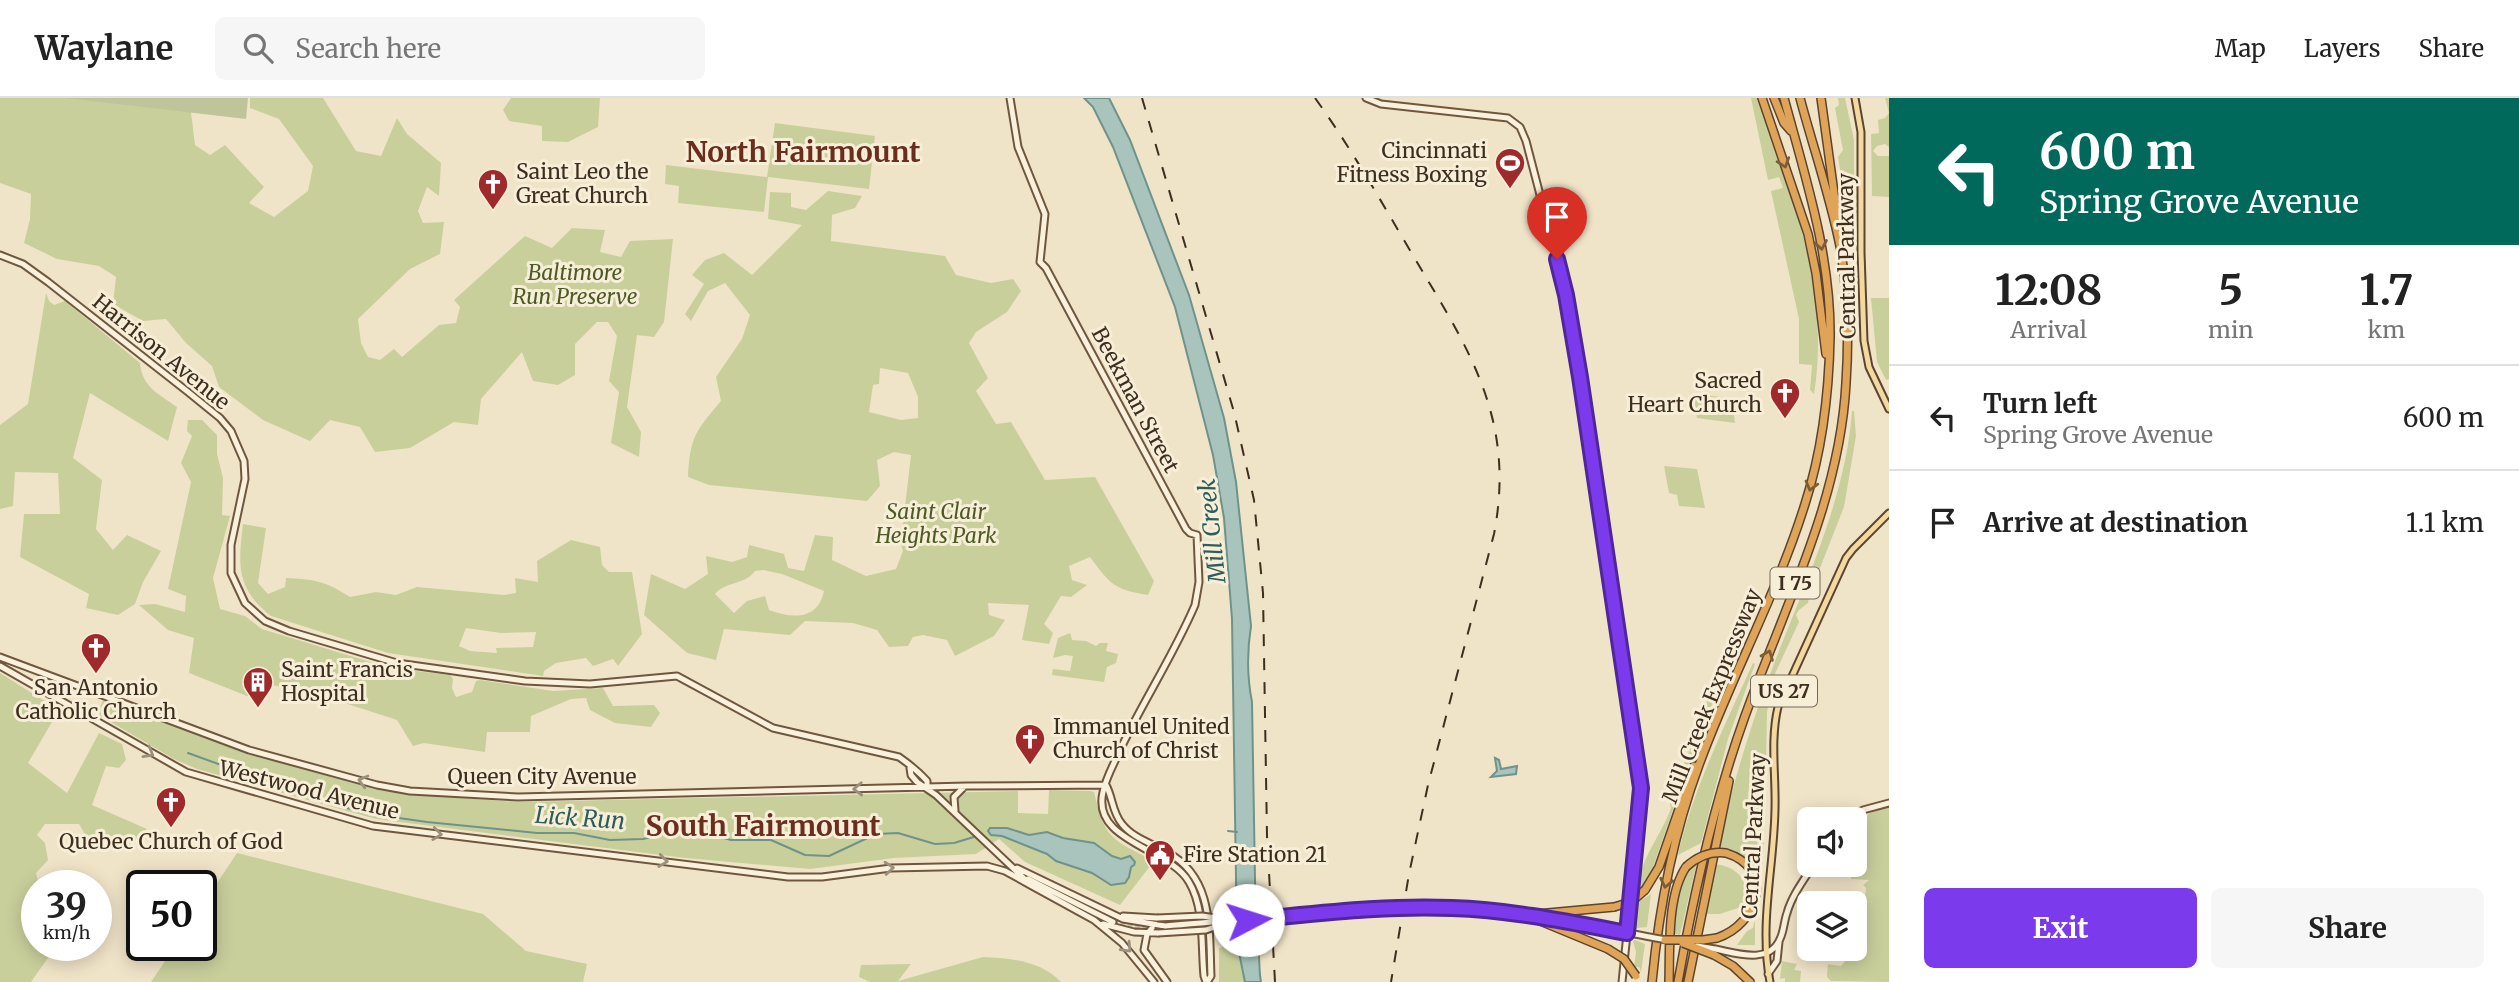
<!DOCTYPE html>
<html lang="en">
<head>
<meta charset="utf-8">
<style>
  body { margin:0; font-family:Merriweather,serif; background:#f6f6f6; color:#222; height:100vh; display:flex; flex-direction:column; font-size:26px; white-space:nowrap }
  * { box-sizing:border-box; margin:0 }
  p { font-size:23px; color:#767676 }
  .icon { flex:none; width:38px; height:38px; fill:none; stroke:currentColor; stroke-width:2; stroke-linecap:round; stroke-linejoin:round }
  .map { position:relative; flex:1; overflow:hidden }
  .panel { display:flex; flex-direction:column; background:#fff; width:630px }
  .panel>* { flex:none }
  .hud { background:#00695c; color:#fff; overflow:hidden }
  .tools { position:absolute; left:1797px; top:709px; display:grid; gap:14px }
  .tools a { display:grid; place-items:center; width:70px; height:70px; border-radius:10px; background:#fff; box-shadow:0 4px 18px #0003; font-size:35px }
  .speed { position:absolute; left:21px; top:772px; display:flex; gap:14px; font-size:35px; font-weight:700; text-align:center }
  .speed>* { display:grid; place-content:center; width:91px; height:91px; border-radius:50%; background:#fff; box-shadow:0 4px 18px #0003; line-height:1 }
  .speed small { font-size:18px; font-weight:400 }
  .speed .limit { border:4px solid #111; border-radius:10px; background:#fff; color:#111 }
  .pin { position:absolute; display:grid; place-items:center; width:60px; height:60px; color:#fff; margin:-72px -30px; border-radius:50% 50% 50% 0; rotate:-45deg; box-shadow:0 0 7px #0007 }
  .pin .icon { rotate:45deg }
  .me { position:absolute; width:77px; margin:-38px; rotate:85deg; stroke-linejoin:round; filter:drop-shadow(0 0 5px #0008) }
  .turn { display:flex; align-items:center; gap:24px; height:147px; padding:0 35px; font-size:32px }
  .turn .icon { width:91px; height:91px; stroke-width:2.5 }
  .turn b { display:block; font-size:49px; line-height:60px }
  .eta { display:flex; justify-content:space-evenly; align-items:center; height:119px; text-align:center }
  .eta b { font-size:42px; font-weight:700; line-height:49px }
  .cta { display:flex; gap:14px; margin-top:auto; padding:14px 35px }
  .cta a { flex:1; height:80px; border-radius:10px; background:#7c3aed; color:#fff; font-size:28px; font-weight:700; line-height:80px; text-align:center }
  .cta a+a { background:#f6f6f6; color:#222 }
  ul { padding:0; list-style:none }
  li { display:flex; align-items:center; gap:21px; height:105px; padding:0 35px; border-top:2px solid #e0e0e0 }
  li div { flex:1 }
  li b { display:block; font-size:26px }
  li em { font-style:normal }
  header { display:flex; align-items:center; gap:42px; box-sizing:border-box; height:98px; padding:0 35px; background:#fff; border-bottom:2px solid #e0e0e0 }
  header strong { font-size:33px }
  nav { display:flex; gap:38px; margin-inline-start:auto; font-size:24px }
  .search { width:490px; height:63px; background:#f6f6f6; display:flex; align-items:center; gap:18px; box-sizing:border-box; padding:0 24px; border-radius:10px; color:#767676; font-size:26px }
  main { display:flex; flex:1; min-height:0 }
  .map>svg:first-child { display:block }
</style>
</head>
<body>
<header>
<strong>Waylane</strong>
<div class="search"><svg class="icon" aria-label="search" viewBox="0 0 24 24"><circle cx="10" cy="10" r="6"/><path d="M15 15l6 6"/></svg>Search here</div>
<nav><a>Map</a><a>Layers</a><a>Share</a></nav>
</header>
<main>
<div class="map">
<svg width="1889" height="884" viewBox="0 0 1889 884">
  <rect width="100%" height="100%" fill="#f0e4c8"/>
  <!-- green -->
  <path fill="#c9cf9b" fill-rule="evenodd" d="M0 0H96L98 3 191 14 195 47 210 57 225 47 264 89 249 105 274 119 308 93 313 68 279 21 250 10V0H323L356 53 381 58 397 20 407 36 441 65 439 98 427 89 418 113 423 125 444 124 440 156 410 171 358 221 361 245 368 259 380 262 394 251 402 259 439 227 456 225 460 209 454 202 525 138 552 150 572 130 605 132 600 154 621 159 630 143 673 141 664 224 654 239 637 237 627 309 641 334 639 359 611 345 619 294 609 283 617 238 608 224H597L575 246V277L558 287 533 283 522 254 481 301 478 327 454 324 410 350 375 354 360 329 330 322 310 343 263 322 219 289 212 268 186 245 166 221 143 223 113 206 116 179 99 168 57 161 24 145 30 121 31 96 0 85Z
    M511 0H600L598 29 568 44 542 43V28L509 23 503 12Z
    M1751 0H1759C1791 96 1831 193 1814 296L1810 292 1812 267 1799 266V221L1771 93 1783 90 1779 79 1768 82Z
    M1838 0H1845L1854 42V125L1848 123 1838 59 1843 52 1835 10 1839 7Z
    M1885 0H1889V49L1885 46 1877 48 1873 53 1878 58H1889V99L1872 98 1871 36 1879 35 1878 22 1885 20 1889 15Z
    M775 25 875 38 869 91 768 79 764 114 678 105 679 88 665 86 666 67 767 79Z
    M828 93 862 98 855 110 832 117 831 143 945 158 956 177 991 185 1013 181 1021 193 1007 214 976 234 969 245 988 280 976 293 996 326 1011 324 1045 382 1095 379 1154 483 1148 497C1113 491 1111 487 1090 459L1069 468 1072 482 1087 487 1071 499 1061 498 1044 526 1053 535 1049 546 1022 542 1029 507 988 505 989 517 1005 522 994 538 955 558 947 542 923 537 913 539 908 548 889 549 877 532 853 525 805 523 790 537 724 531 716 562 687 555 644 517 651 476 685 491 708 476 706 458 732 464 747 459 749 447 784 456 788 470 804 473 815 437 833 439 832 462 866 478 896 471 903 453 899 440 902 435 911 357 894 354 877 362 880 388 867 403 709 387 688 379C690 339 695 334 721 303L716 279 742 241 750 217 725 185 708 193 691 223 685 216 704 186 692 177 705 162 724 155 752 177 802 127 768 121 770 94 791 95V109L806 112ZM880 270 908 275 918 299V320L901 322 869 314 873 287 879 286ZM763 472 782 476 824 493C818 522 793 521 769 512L765 498 747 503 734 515 715 496C726 483 745 487 755 473Z
    M46 195 49 203 54 207 65 203 140 265C142 289 159 296 177 309L168 343 90 295 73 360 102 382 96 431 113 452 127 437 161 453 143 484 135 506 118 517 86 510 89 496 20 459 24 416H60L58 375 15 374 13 408 0 411V327L28 306Z
    M1871 200H1889V281L1886 282 1877 264Z
    M1692 296 1732 300 1735 325 1697 320Z
    M1852 313H1854L1856 338 1844 409 1809 498 1808 505 1799 512 1796 517 1799 524 1774 578 1767 614 1766 665 1755 680 1761 688V740L1764 745 1760 792 1757 780 1726 752 1717 751C1731 695 1746 641 1766 587 1798 499 1845 408 1852 313Z
    M188 322H202L217 337V356L223 380 222 417 230 418 213 480 220 511 245 518 262 531 390 570 450 577 453 581 452 590 456 599 472 594 476 583 480 582 553 593 603 590 613 608 654 607 660 615 651 629 615 625 590 612 586 600 571 601 531 618 530 634H487L485 654 424 645 413 648 397 622 332 601 268 586 259 596 247 598 189 575 194 540 168 532 139 507 155 506 185 514 186 498 168 491 191 384 181 365 192 338 187 333Z
    M1664 368 1697 371 1705 410 1679 408 1677 397 1669 395Z
    M243 426 266 430 258 485 268 496 285 489 286 480C313 481 326 483 350 499L376 494 396 497 417 489 504 497 516 495 515 480 538 484 537 463 571 442 600 449 602 467 609 474H632L642 536 618 568 613 561 593 568 586 560 556 565 544 573 543 578 388 555 271 518C236 491 238 467 243 426ZM466 530 501 535 536 534 533 549 496 550 497 555 470 553 459 548Z
    M1070 535 1072 542 1086 543 1096 548 1100 545H1108L1106 553 1118 556 1116 565 1107 569 1104 584 1052 577 1053 571 1070 573 1073 558 1065 557 1053 560 1058 540Z
    M1753 565 1755 566 1728 641 1701 745 1678 757C1692 693 1726 625 1753 565Z
    M1729 566 1697 643 1652 772 1639 794C1637 763 1661 739 1671 710 1666 698 1678 687 1674 675L1680 674 1705 618 1707 601 1713 596 1726 568Z
    M0 575 59 612 28 665 67 695 99 635 122 646 126 662 119 670 106 668 92 707 147 731 127 751 90 745 79 726H45L37 737 45 745 48 762 36 775 39 787 37 788V847H57L31 884H0Z
    M103 602 251 656 380 692 409 696 518 704 1018 693V715L1048 716 1049 692 1090 693 1094 694C1105 742 1112 741 1154 763L1120 807 1025 764 999 741 976 756 894 760 810 771 685 760 376 721 197 671 174 661 97 616Z
    M1889 707V884L1831 883 1827 879 1828 866 1841 868 1845 863 1848 851 1855 850V820L1859 812 1855 807 1865 801 1866 790 1863 787 1869 782 1851 781 1868 716Z
    M237 755 483 816 526 853 587 866 583 884H151L176 847H201V809Z
    M1697 764 1680 837 1675 836C1676 813 1673 777 1697 764Z
    M1714 766C1739 768 1751 785 1744 808L1720 816H1705Z
    M1651 796 1647 829 1637 830 1635 829 1638 804Z
    M1755 822V847H1737L1747 833 1753 830Z
    M1635 842 1645 846 1641 874 1639 869H1634L1636 854 1633 843Z
    M1237 845 1245 884H1219V850Z
    M983 859C1011 860 1041 863 1061 884H870L859 879 861 867 911 866 898 883Z
    M1782 863 1797 866 1794 872 1801 873 1800 884H1785V880L1780 881Z"/>
  <!-- cemetery -->
  <path fill="#bfc49a" d="M66 0H248L246 21Z"/>
  <!-- water -->
  <path fill="#a9c4bc" stroke="#6f938a" stroke-width="2" d="M1084 0H1109L1130 42 1189 197 1224 320 1236 384 1251 528C1247 553 1247 579 1252 604L1256 840C1261 856 1258 868 1261 884H1245L1237 845 1232 521 1224 420 1213 357 1175 209 1113 49 1093 9Z
    M1495 660 1499 662 1501 671 1517 668 1516 676 1491 679 1497 673Z
    M990 730H1007L1029 737 1047 734 1063 740 1094 745 1112 758 1121 761 1130 758 1135 764 1134 767 1131 769 1129 779 1125 785 1111 787 1092 775 1056 763 1047 756 1002 738 991 737 988 733Z"/>
  <g fill="none" stroke-linecap="round" stroke-linejoin="round">
    <!-- stream -->
    <path stroke="#6f938a" stroke-width="2" d="M188 655 246 676 260 684 364 715 427 724 537 735H574L610 742 643 741 679 733H699L731 742H771L805 757 829 758 876 736 898 735 935 746 954 745 977 738
      M1228 733 1237 734"/>
    <!-- secondary-tunnel -->
    <path stroke="#ccc0a6" stroke-width="5" stroke-dasharray="5 2.5" stroke-linecap="butt" d="M1113 824 1135 828H1154"/>
    <!-- secondary casing -->
    <g stroke="#6f573f" stroke-width="9">
      <path id="secondary" d="M1010 0 1018 49 1045 116 1040 164 1046 170 1186 431 1190 435 1197 437 1199 484 1195 507C1174 556 1144 602 1121 650 1115 664 1106 679 1103 694 1091 744 1170 750 1189 784 1205 811 1201 848 1204 878L1206 884
        M1366 0 1381 6 1508 20 1520 29 1526 43 1566 197 1640 682V711L1622 884
        M0 157 23 166 48 184 188 294 220 320 231 333 244 363 245 381 231 447V475L245 505 265 523 289 533 397 565 525 583 590 586 677 578 773 630 899 659C909 666 919 674 927 683V689
        M0 559 249 652 377 687 410 693 518 699 967 688 1106 687
        M0 568 186 674 373 728 788 779H822L891 770 987 768 1005 773 1032 788
        M910 670 911 677 917 684 936 697 1032 788 1094 822 1122 845 1154 884
        M1106 687C1113 700 1112 714 1122 726 1133 740 1151 745 1167 754 1214 780 1209 831 1211 878L1207 884
        M955 713 954 699 964 689
        M1849 721 1863 712 1889 705
        M1017 770 1123 821 1165 828
        M1028 781 1113 824
        M1123 818 1157 820
        M1103 826 1134 834 1158 835
        M1152 830 1147 836 1144 852 1167 884
        M1715 851C1736 855 1769 867 1780 841 1784 833 1784 823 1787 815 1792 797 1804 782 1814 766
        M1768 876 1777 863 1779 844"/>
    </g>
    <!-- primary casing -->
    <g stroke="#5b4430" stroke-width="9">
      <path id="primary" d="M1855 0 1861 34V154L1864 243 1869 269 1889 311
        M1770 884C1759 825 1774 770 1775 711 1776 677 1770 642 1778 609L1846 460 1853 451 1889 415"/>
    </g>
    <!-- motorway casing -->
    <g stroke="#5b4430" stroke-width="10">
      <path id="motorway" d="M1762 0 1808 136 1816 175 1826 256
        M1774 0 1784 25 1791 33
        M1821 0 1838 124
        M1645 792 1659 769 1694 668
        M1537 816 1614 809
        M1528 818 1608 851
        M1717 840C1759 826 1775 770 1726 755
        M1714 857 1733 868 1750 884
        M1652 884C1659 810 1673 737 1699 667 1731 579 1777 496 1805 406 1822 353 1829 295 1830 239 1831 157 1805 78 1784 0
        M1669 884C1670 850 1667 797 1686 769
        M1678 884C1694 794 1714 704 1745 618 1784 510 1840 402 1846 285 1849 240 1848 193 1840 148 1830 98 1813 49 1800 0
        M1688 884 1729 683"/>
    </g>
    <!-- secondary -->
    <use href="#secondary" stroke="#faf1dc" stroke-width="5"/>
    <!-- primary -->
    <use href="#primary" stroke="#f3d9a0" stroke-width="5"/>
    <!-- motorway -->
    <use href="#motorway" stroke="#e0a458" stroke-width="7"/>
    <!-- rail -->
    <path stroke="#3d2e20" stroke-width="2" stroke-dasharray="12 12" stroke-linecap="butt" d="M1142 0 1234 314 1254 402 1263 495 1267 738 1275 884
      M1315 0C1349 47 1378 98 1408 149 1465 246 1517 317 1494 436L1428 687 1409 776 1391 884"/>
    <!-- secondary-bridge casing -->
    <g stroke="#6f573f" stroke-width="9" stroke-linecap="butt">
      <path id="secondary-bridge" d="M1157 820 1202 818 1223 821
        M1165 828C1260 821 1356 807 1451 809 1524 811 1596 829 1666 842
        M1158 835 1206 832 1226 825
        M1697 848 1715 851"/>
    </g>
    <!-- motorway-bridge casing -->
    <g stroke="#5b4430" stroke-width="10" stroke-linecap="butt">
      <path id="motorway-bridge" d="M1686 769C1698 758 1710 753 1726 755
        M1614 809 1631 804 1645 792
        M1665 842H1703L1717 840
        M1683 845 1714 857
        M1608 851 1624 861 1636 878"/>
    </g>
    <!-- secondary-bridge -->
    <use href="#secondary-bridge" stroke="#faf1dc" stroke-width="5"/>
    <!-- motorway-bridge -->
    <use href="#motorway-bridge" stroke="#e0a458" stroke-width="7"/>
  </g>
  <!-- one-way arrows -->
  <defs><path id="oneway-chevron" d="M-2-3.5L2.5 0L-2 3.5" fill="none" stroke-width="1.6" stroke-linecap="round" stroke-linejoin="round" transform="scale(1.75)"/></defs>
  <g stroke="#7e5d36">
    <use href="#oneway-chevron" transform="translate(1784 65) rotate(71)"/>
    <use href="#oneway-chevron" transform="translate(1821 147) rotate(80)"/>
    <use href="#oneway-chevron" transform="translate(1811 388) rotate(105)"/>
    <use href="#oneway-chevron" transform="translate(1768 557) rotate(-69)"/>
    <use href="#oneway-chevron" transform="translate(1666 785) rotate(102)"/>
  </g>
  <g stroke="#9c907e">
    <use href="#oneway-chevron" transform="translate(149 655) rotate(30)"/>
    <use href="#oneway-chevron" transform="translate(363 683) rotate(-165)"/>
    <use href="#oneway-chevron" transform="translate(858 691) rotate(178)"/>
    <use href="#oneway-chevron" transform="translate(437 736) rotate(7)"/>
    <use href="#oneway-chevron" transform="translate(663 763) rotate(7)"/>
    <use href="#oneway-chevron" transform="translate(889 770) rotate(-5)"/>
    <use href="#oneway-chevron" transform="translate(1127 850) rotate(47)"/>
  </g>
  <g fill="none" stroke-linecap="round" stroke-linejoin="round">
    <!-- route casing -->
    <g stroke="#51269a" stroke-width="18">
      <path id="route" d="M1248 822C1315 816 1384 807 1452 810 1511 812 1569 824 1627 835L1641 690 1580 279 1566 197 1557 161"/>
    </g>
    <!-- route -->
    <use href="#route" stroke="#7c3aed" stroke-width="12"/>
  </g>
  <!-- icons -->
  <defs>
    <g id="stadium-pin" transform="scale(1.575)"><path d="M0 17L-7.5 6A9.5 9.5 0 1 1 7.5 6Z" fill="#9e2a2b" stroke="#f7eed8"/><path d="M0-5a6.5 5 0 1 0 0 10a6.5 5 0 1 0 0-10ZM-3.5-1.8h7v3.6h-7Z" fill="#fff"/></g>
    <g id="church-pin" transform="scale(1.575)"><path d="M0 17L-7.5 6A9.5 9.5 0 1 1 7.5 6Z" fill="#9e2a2b" stroke="#f7eed8"/><path d="M-1.2-6h2.4v3.5h3.3v2.4h-3.3V6h-2.4V-.1h-3.3v-2.4h3.3Z" fill="#fff"/></g>
    <g id="building-pin" transform="scale(1.575)"><path d="M0 17L-7.5 6A9.5 9.5 0 1 1 7.5 6Z" fill="#9e2a2b" stroke="#f7eed8"/><path d="M-4-6H4V6H1V3H-1V6H-4ZM-2.5-4.3h1.7v1.8h-1.7ZM.8-4.3h1.7v1.8H.8ZM-2.5-1h1.7V.8h-1.7ZM.8-1h1.7V.8H.8Z" fill="#fff"/></g>
    <g id="civic-pin" transform="scale(1.575)"><path d="M0 17L-7.5 6A9.5 9.5 0 1 1 7.5 6Z" fill="#9e2a2b" stroke="#f7eed8"/><path d="M-.6-6.5H3V-4.5H.6V-3L4-1V1h2V6H-6V1h2V-1L-.6-3ZM-1.2 2.5V6h2.4V2.5Z" fill="#fff"/></g>
  </defs>
  <g fill-rule="evenodd">
    <use href="#stadium-pin" x="1510" y="65"/>
    <use href="#church-pin" x="493" y="86"/>
    <use href="#church-pin" x="1785" y="295"/>
    <use href="#church-pin" x="96" y="550"/>
    <use href="#building-pin" x="258" y="584"/>
    <use href="#church-pin" x="1030" y="641"/>
    <use href="#church-pin" x="171" y="704"/>
    <use href="#civic-pin" x="1160" y="757"/>
  </g>
  <g text-anchor="middle" stroke-width="6" stroke-linejoin="round" paint-order="stroke">
    <!-- shield labels -->
    <g fill="#f7eed8" stroke="#756857" stroke-width="2">
      <rect x="1770.5" y="469.5" width="49" height="31" rx="5"/>
      <rect x="1751" y="577.5" width="66" height="31" rx="5"/>
    </g>
    <g font-size="19" font-weight="bold" fill="#3d2e20">
      <text x="1795" y="492">I 75</text>
      <text x="1784" y="600">US 27</text>
    </g>
    <!-- poi labels -->
    <g font-size="21" fill="#3d2e20" stroke="#f7eed8" text-anchor="start">
      <text x="1487" y="60" text-anchor="end">Cincinnati<tspan x="1487" dy="24">Fitness Boxing</tspan></text>
      <text x="516" y="81">Saint Leo the<tspan x="516" dy="24">Great Church</tspan></text>
      <text x="1762" y="290" text-anchor="end">Sacred<tspan x="1762" dy="24">Heart Church</tspan></text>
      <text x="281" y="579">Saint Francis<tspan x="281" dy="24">Hospital</tspan></text>
      <text x="96" y="597" text-anchor="middle">San Antonio<tspan x="96" dy="24">Catholic Church</tspan></text>
      <text x="1053" y="636">Immanuel United<tspan x="1053" dy="24">Church of Christ</tspan></text>
      <text x="171" y="751" text-anchor="middle">Quebec Church of God</text>
      <text x="1183" y="764">Fire Station 21</text>
    </g>
    <!-- street labels -->
    <g font-size="21" fill="#3d2e20" stroke="#f7eed8">
      <text transform="translate(1847 158) rotate(-91)" y="7">Central Parkway</text>
      <text transform="translate(161 254) rotate(39)" y="7">Harrison Avenue</text>
      <text transform="translate(1135 302) rotate(62)" y="7">Beekman Street</text>
      <text transform="translate(1712 598) rotate(-68)" y="7">Mill Creek Expressway</text>
      <text x="542" y="686">Queen City Avenue</text>
      <text transform="translate(309 692) rotate(14)" y="7">Westwood Avenue</text>
      <text transform="translate(1754 738) rotate(-87)" y="7">Central Parkway</text>
    </g>
    <!-- park labels -->
    <g font-size="21" font-style="italic" fill="#4d5a26" stroke="#f7eed8">
      <text x="575" y="182">Baltimore<tspan x="575" dy="24">Run Preserve</tspan></text>
      <text x="936" y="421">Saint Clair<tspan x="936" dy="24">Heights Park</tspan></text>
    </g>
    <!-- water labels -->
    <g font-size="23" font-style="italic" fill="#2f5d5a" stroke="#f7eed8">
      <text transform="translate(1212 433) rotate(-96)" y="8">Mill Creek</text>
      <text transform="translate(580 720) rotate(4)" y="8">Lick Run</text>
    </g>
    <!-- district labels -->
    <g font-size="28" font-weight="bold" fill="#6b2e1e" stroke="#f7eed8">
      <text x="803" y="64">North Fairmount</text>
      <text x="763" y="738">South Fairmount</text>
    </g>
  </g>
</svg>
<div class="tools">
<a><svg class="icon" aria-label="sound" viewBox="0 0 24 24"><path d="M4 9h4l5-4v14l-5-4H4zM17 9q2 3 0 6"/></svg></a>
<a><svg class="icon" aria-label="layers" viewBox="0 0 24 24"><path d="M12 4l9 5-9 5-9-5zM3 14l9 5 9-5"/></svg></a>
</div>
<div class="speed"><div>39<small>km/h</small></div><div class="limit">50</div></div>
<div class="pin" style="left:1557px;top:161px;background:#d93025"><svg class="icon" aria-label="arrive" viewBox="0 0 24 24"><path d="M6 21V4h12l-3 4 3 4H6"/></svg></div>
<svg class="me" style="left:1248px;top:822px" viewBox="-20 -20 40 40"><circle r="19" fill="#fff"/><path d="M0-13L10 11 0 6-10 11z" fill="#7c3aed"/></svg>
</div>
<section class="panel">
<div class="hud">
<div class="turn"><svg class="icon" aria-label="left" viewBox="0 0 24 24"><path d="M17 20v-9H6M10 6l-5 5 5 5"/></svg><div><b>600 m</b>Spring Grove Avenue</div></div>
</div>
<div class="eta">
<div><b>12:08</b><p>Arrival</p></div>
<div><b>5</b><p>min</p></div>
<div><b>1.7</b><p>km</p></div>
</div>
<ul>
<li><svg class="icon" aria-label="left" viewBox="0 0 24 24"><path d="M17 20v-9H6M10 6l-5 5 5 5"/></svg><div><b>Turn left</b><p>Spring Grove Avenue</p></div><em>600 m</em></li>
<li><svg class="icon" aria-label="arrive" viewBox="0 0 24 24"><path d="M6 21V4h12l-3 4 3 4H6"/></svg><div><b>Arrive at destination</b></div><em>1.1 km</em></li>
</ul>
<div class="cta"><a>Exit</a><a>Share</a></div>
</section>
</main>
</body>
</html>
